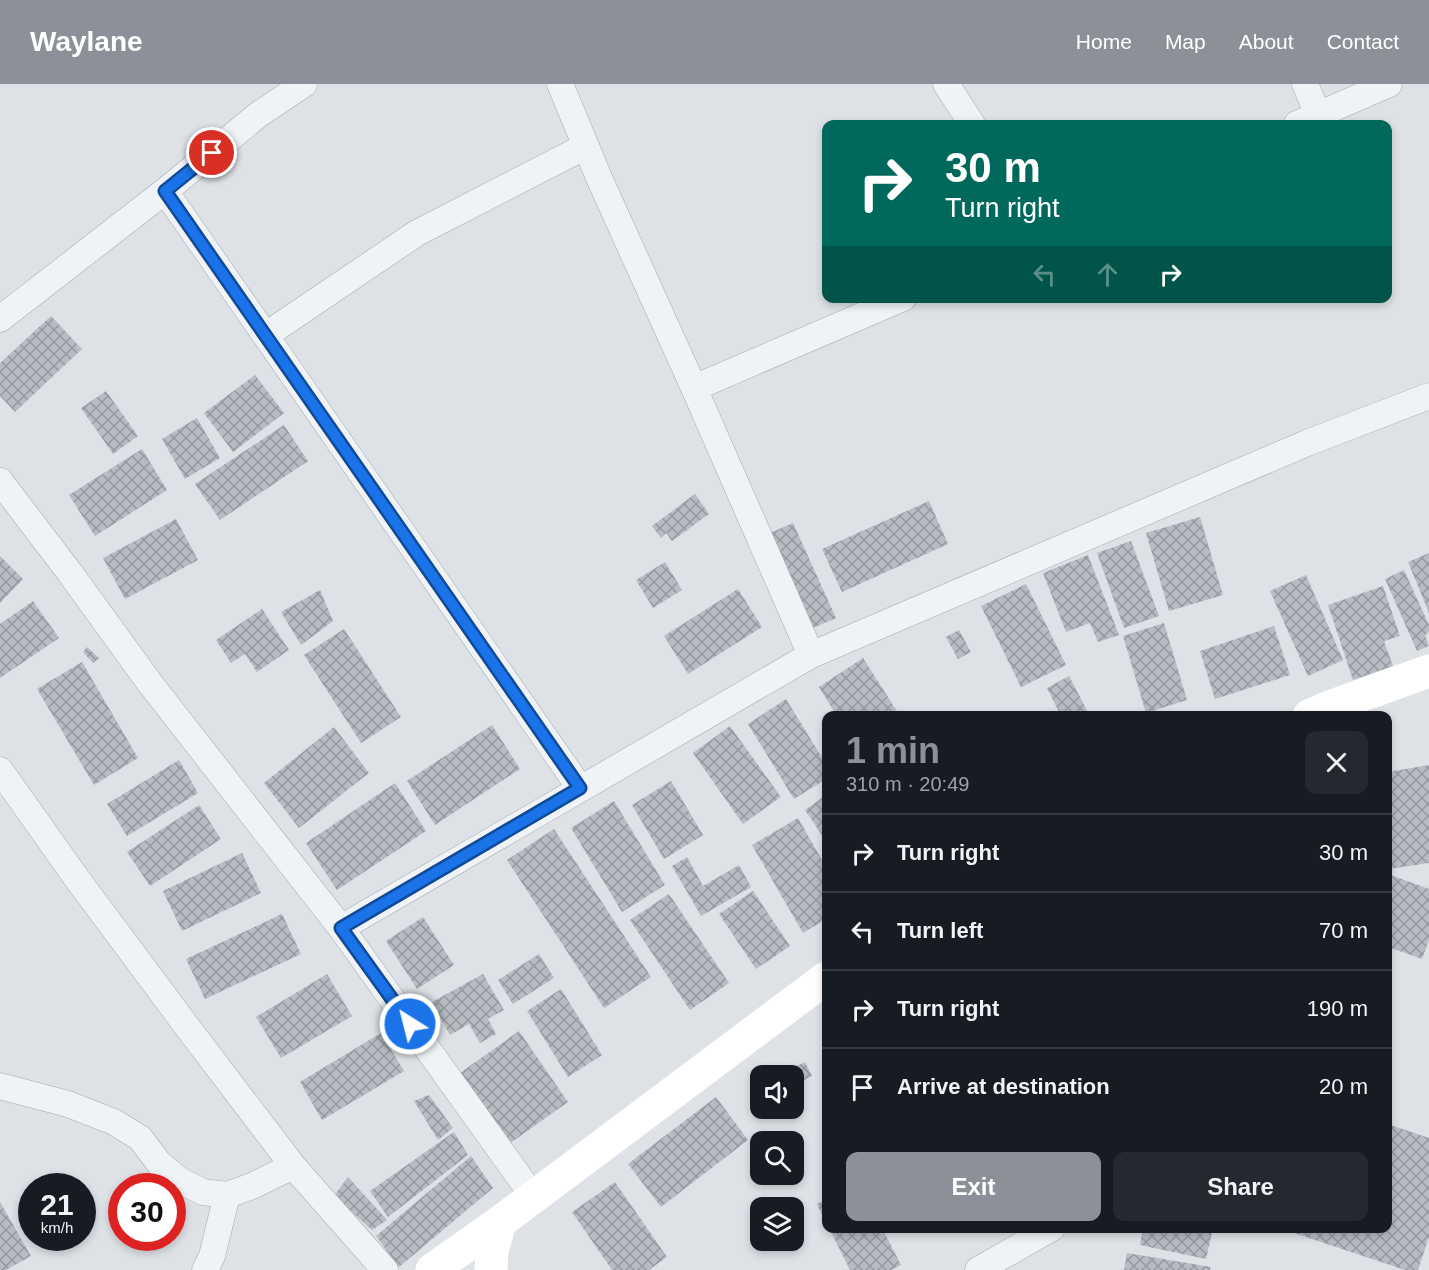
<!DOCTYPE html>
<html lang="en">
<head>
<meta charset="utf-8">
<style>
  body { margin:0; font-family:Arial,sans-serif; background:#242831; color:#f1f3f6; height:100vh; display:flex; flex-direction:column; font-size:22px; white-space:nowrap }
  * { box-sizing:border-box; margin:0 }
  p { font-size:20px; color:#9ea1a6 }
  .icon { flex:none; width:33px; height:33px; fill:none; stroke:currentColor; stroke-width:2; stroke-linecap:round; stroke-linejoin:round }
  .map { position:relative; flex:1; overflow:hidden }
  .side { position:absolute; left:822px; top:627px; width:570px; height:522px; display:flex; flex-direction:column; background:#171b24; border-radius:12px; box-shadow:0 3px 9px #0003 }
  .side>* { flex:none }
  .hud { position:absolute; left:822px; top:36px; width:570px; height:183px; border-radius:12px; box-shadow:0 3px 9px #0003; background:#00695c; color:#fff; overflow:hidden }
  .buttons { position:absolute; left:750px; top:981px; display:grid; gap:12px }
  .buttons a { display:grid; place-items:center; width:54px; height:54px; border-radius:12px; background:#171b24; box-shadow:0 3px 9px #0003; font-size:30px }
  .speed { position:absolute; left:18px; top:1089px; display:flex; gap:12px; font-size:30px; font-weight:700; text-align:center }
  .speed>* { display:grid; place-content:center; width:78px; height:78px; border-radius:50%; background:#171b24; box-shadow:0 3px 9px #0003; line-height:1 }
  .speed small { font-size:15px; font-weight:400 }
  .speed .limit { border:9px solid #d22; background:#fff; color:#111 }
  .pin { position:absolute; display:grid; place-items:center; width:51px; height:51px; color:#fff; margin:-26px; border:3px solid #fff; border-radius:50%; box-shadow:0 2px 6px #0007 }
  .me { position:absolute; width:66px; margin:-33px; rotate:324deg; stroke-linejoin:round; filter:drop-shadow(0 0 4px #0008) }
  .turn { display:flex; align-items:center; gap:21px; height:126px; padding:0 24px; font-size:27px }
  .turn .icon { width:78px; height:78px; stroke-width:2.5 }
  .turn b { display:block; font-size:42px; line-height:51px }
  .lanes { display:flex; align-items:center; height:57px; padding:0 24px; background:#0003; justify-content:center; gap:30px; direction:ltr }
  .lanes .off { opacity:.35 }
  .round { display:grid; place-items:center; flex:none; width:63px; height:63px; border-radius:12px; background:#242831 }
  .summary { display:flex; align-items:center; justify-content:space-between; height:102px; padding:0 24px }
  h1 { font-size:36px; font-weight:700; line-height:45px; color:#8c9099 }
  .action { display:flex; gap:12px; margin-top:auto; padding:12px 24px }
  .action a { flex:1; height:69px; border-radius:12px; background:#8c9099; color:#fff; font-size:24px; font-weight:700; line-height:69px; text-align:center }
  .action a+a { background:#242831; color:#f1f3f6 }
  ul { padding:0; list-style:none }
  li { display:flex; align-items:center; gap:18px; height:78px; padding:0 24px; border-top:2px solid #363941 }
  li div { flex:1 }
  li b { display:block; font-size:22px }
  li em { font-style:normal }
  header { display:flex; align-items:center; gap:36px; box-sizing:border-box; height:84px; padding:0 30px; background:#8c9099; color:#fff }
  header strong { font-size:28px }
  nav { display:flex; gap:33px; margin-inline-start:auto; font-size:21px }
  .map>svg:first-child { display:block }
</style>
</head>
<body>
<header>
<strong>Waylane</strong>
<nav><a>Home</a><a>Map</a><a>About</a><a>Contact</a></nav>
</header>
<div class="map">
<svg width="1429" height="1186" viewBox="0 0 1429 1186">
  <defs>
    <pattern id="building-cross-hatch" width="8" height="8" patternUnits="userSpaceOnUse" patternTransform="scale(1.5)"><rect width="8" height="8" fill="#b6bcc2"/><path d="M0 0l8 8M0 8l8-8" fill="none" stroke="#94999f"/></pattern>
  </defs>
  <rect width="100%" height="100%" fill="#dee2e6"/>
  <!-- building -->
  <path fill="url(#building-cross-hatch)" d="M51 232 82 265 15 328 0 312V279Z
    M255 291 284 329 233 368 204 329Z
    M106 307 138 352 113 370 81 324Z
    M197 334 220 374 185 395 162 355Z
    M284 341 308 377 220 436 195 400Z
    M142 365 167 406 95 452 69 411Z
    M695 410 709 430 672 457 666 449 661 454 652 442Z
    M929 417 948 460 842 508 822 465Z
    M1200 433 1223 511 1169 527 1146 449Z
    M176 435 198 476 125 515 103 474Z
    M793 439 836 534 813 544 770 449Z
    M1131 457 1159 532 1124 544 1097 469Z
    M1429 469V529L1408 478Z
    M1088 471 1119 551 1098 558 1090 539 1066 548 1043 489Z
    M0 472 23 495 0 519Z
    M665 478 682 506 653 524 636 496Z
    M1404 486 1429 541V548L1425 551 1429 562 1417 567 1385 495Z
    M1306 491 1343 576 1308 592 1270 507Z
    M1026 500 1066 581 1021 603 981 522Z
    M1383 502 1400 552 1384 557 1393 582 1353 596 1328 521Z
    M738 505 762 543 688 590 664 552Z
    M320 506 333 537 301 561 281 528Z
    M33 517 59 554 0 594V540Z
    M262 525 289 566 257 588 245 570 231 579 216 556Z
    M1164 539 1187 616 1146 629 1123 552Z
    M1274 542 1290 591 1215 615 1200 567Z
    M344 545 401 633 361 659 304 571Z
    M959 546 971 568 958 575 946 553Z
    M87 563 99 574 93 579 83 568Z
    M863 574 900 632H837L819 603Z
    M82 578 138 674 94 701 37 605Z
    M1069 592 1090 632H1061L1047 604Z
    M786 615 826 680V695L794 715 748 640Z
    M492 641 520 685 435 741 407 697Z
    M730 642 781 713 743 740 693 669Z
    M334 643 369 689 299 744 264 699Z
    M179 676 198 709 127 752 107 720Z
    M1429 681V779L1388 785V688Z
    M671 697 703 751 664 775 632 721Z
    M395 699 426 747 337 806 306 759Z
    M826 711V757L805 726Z
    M614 717 665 801 622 828 571 744Z
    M199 721 221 755 150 802 127 768Z
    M798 734 826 783V835L803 849 752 761Z
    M554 745 651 893 604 924 507 776Z
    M242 769 261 809 182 847 163 807Z
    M687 773 703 802 739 781 751 803 701 832 672 782Z
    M1388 790 1429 805V856L1422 875 1388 863Z
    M753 807 790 862 756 885 719 830Z
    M669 810 729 899 690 926 630 836Z
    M282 830 301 870 205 915 186 875Z
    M423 833 454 881 417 905 386 857Z
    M539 870 554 894 513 920 498 896Z
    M327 890 352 932 281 974 256 933Z
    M483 890 504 926 488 935 496 950 480 959 469 940 450 951 432 918Z
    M561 905 602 971 568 993 527 927Z
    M519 947 568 1018 509 1060 460 989Z
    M381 949 404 987 322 1036 300 998Z
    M805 978 812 992 794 1001V992H776Z
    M429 1011 453 1044 438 1056 414 1017Z
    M716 1013 748 1056 661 1123 628 1080Z
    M1388 1040 1429 1054V1153L1418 1186H1405L1291 1148 1292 1144H1388Z
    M454 1048 468 1071 388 1133 370 1107Z
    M471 1072 493 1104 399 1183 376 1152Z
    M348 1093 387 1136 372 1146 334 1112Z
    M615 1098 667 1173 649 1186H612L572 1128Z
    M826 1115V1140L817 1120Z
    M0 1118 31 1172 6 1186H0Z
    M829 1144H882L901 1181 891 1186H850Z
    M1143 1144H1213L1206 1175 1140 1161Z
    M1127 1169 1211 1183 1210 1186H1124Z"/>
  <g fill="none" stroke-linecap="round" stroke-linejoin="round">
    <!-- street casing -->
    <g stroke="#a4aaaf" stroke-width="27">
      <path id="street" d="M304 0 258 31 165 107 580 704
        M560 0 600 96 694 304 811 571
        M946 0 972 40
        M1305 0 1318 31
        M1297 40 1389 0
        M0 235 165 107
        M266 251 417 149 586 62
        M694 304 903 214
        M0 397 70 489 149 598 341 844
        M0 686 75 792 188 944 293 1082 385 1186
        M0 1002 68 1020 114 1038 140 1054 159 1079 179 1096 203 1108 227 1111 252 1102 293 1082
        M533 1112 341 844 811 571 1307 359 1429 312
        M205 1186 212 1172 227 1111
        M978 1186 1052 1144"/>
    </g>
    <!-- street -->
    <use href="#street" stroke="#f0f3f5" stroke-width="26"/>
    <!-- secondary -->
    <path stroke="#fff" stroke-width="33" d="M1309 632 1332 622 1429 587
      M432 1186 500 1138 826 894
      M491 1186 492 1167 500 1138"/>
  </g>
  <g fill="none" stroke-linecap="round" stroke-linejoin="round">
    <!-- route casing -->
    <g stroke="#114b97" stroke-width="15">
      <path id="route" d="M212 69 165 107 580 704 341 844 410 940"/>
    </g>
    <!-- route -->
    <use href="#route" stroke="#1a73e8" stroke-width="10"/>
  </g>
</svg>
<div class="buttons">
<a><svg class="icon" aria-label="sound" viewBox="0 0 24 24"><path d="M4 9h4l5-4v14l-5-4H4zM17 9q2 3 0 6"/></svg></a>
<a><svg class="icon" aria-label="search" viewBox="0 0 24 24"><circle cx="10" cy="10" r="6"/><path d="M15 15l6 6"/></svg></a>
<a><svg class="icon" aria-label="layers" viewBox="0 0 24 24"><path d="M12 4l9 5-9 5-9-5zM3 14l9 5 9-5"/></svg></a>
</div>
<div class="speed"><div>21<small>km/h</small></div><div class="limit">30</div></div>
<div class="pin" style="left:212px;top:69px;background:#d93025"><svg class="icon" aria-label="arrive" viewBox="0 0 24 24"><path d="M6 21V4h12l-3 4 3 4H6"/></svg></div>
<svg class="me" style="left:410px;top:940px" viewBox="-20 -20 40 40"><circle r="17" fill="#1a73e8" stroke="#fff" stroke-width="3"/><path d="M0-11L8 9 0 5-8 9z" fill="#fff"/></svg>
<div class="hud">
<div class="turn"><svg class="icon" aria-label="right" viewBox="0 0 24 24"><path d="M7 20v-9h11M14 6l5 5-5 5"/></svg><div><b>30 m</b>Turn right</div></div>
<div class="lanes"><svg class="icon off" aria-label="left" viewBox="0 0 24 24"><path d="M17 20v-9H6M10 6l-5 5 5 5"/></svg><svg class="icon off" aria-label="ahead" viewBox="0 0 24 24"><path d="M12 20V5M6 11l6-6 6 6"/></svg><svg class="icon" aria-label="right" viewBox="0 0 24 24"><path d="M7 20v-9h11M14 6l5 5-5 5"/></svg></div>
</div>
<section class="side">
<div class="summary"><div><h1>1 min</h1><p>310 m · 20:49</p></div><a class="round"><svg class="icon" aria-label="close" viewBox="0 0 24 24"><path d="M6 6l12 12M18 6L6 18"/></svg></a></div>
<ul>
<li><svg class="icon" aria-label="right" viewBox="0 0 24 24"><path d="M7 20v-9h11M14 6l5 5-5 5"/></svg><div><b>Turn right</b></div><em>30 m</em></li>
<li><svg class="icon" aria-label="left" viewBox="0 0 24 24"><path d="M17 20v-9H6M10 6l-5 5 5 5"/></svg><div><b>Turn left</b></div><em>70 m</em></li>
<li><svg class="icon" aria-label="right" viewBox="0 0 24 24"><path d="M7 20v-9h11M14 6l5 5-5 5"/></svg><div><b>Turn right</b></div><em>190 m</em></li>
<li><svg class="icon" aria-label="arrive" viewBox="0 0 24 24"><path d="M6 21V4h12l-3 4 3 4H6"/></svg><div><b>Arrive at destination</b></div><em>20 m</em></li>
</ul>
<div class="action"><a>Exit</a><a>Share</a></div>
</section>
</div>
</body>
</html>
